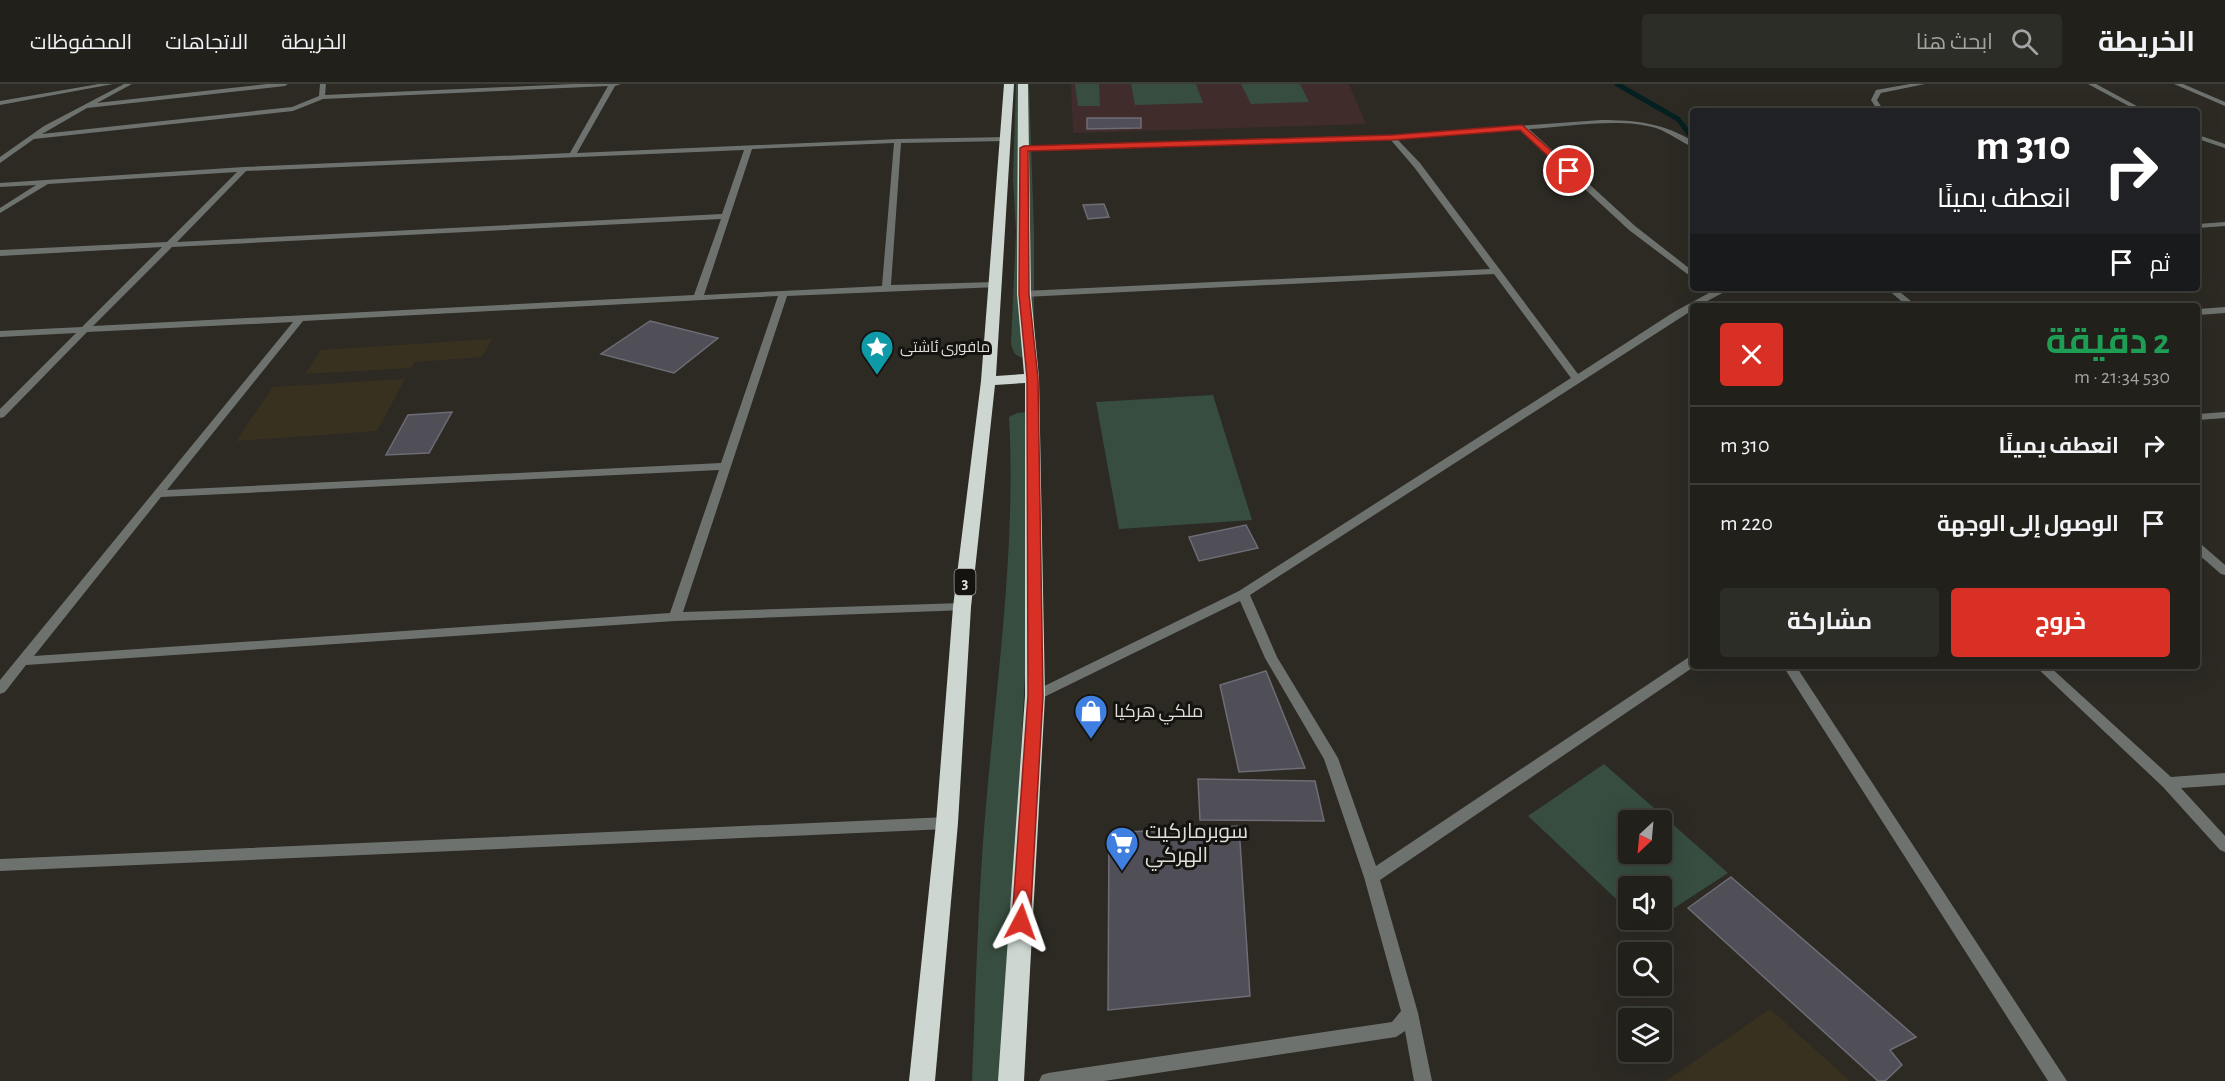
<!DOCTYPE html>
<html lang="ar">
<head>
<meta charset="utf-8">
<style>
  body { margin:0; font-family:"Alegreya Sans",Cairo,sans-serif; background:#2d2d27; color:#f1f3f6; direction:rtl; height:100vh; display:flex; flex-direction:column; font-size:22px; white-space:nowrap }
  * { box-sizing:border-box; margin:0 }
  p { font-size:20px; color:#a2a3a2 }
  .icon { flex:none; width:33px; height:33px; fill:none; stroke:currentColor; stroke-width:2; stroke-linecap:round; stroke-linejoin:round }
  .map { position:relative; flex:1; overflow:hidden; direction:ltr }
  .drawer { position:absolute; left:1690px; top:219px; width:510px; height:366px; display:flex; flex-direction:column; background:#21201a; border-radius:6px; box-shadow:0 6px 24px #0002,0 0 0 2px #3e3e39; direction:rtl }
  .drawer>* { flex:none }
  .guide { position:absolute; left:1690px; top:24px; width:510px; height:183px; border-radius:6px; box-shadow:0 6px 24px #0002,0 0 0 2px #3e3e39; direction:rtl; background:#202124; color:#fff; overflow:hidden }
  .needle { width:39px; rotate:206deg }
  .buttons { position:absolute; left:1618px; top:726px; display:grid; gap:12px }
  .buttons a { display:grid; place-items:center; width:54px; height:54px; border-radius:6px; background:#21201a; box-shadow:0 6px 24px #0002,0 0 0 2px #3e3e39; font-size:30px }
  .pin { position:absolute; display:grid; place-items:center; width:51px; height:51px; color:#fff; margin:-26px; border:3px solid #fff; border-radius:50%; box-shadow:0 2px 6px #0007 }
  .me { position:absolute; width:66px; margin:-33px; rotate:4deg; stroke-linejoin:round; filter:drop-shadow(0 0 4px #0008) }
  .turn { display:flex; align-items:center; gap:21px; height:126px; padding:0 30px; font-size:27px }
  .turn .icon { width:78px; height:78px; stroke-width:2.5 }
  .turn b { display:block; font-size:42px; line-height:51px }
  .then { display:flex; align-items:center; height:57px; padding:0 30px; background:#0003; gap:12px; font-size:22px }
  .round { display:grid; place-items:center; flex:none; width:63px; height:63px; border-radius:6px; background:#2d2d27 }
  .head { display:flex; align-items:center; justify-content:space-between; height:102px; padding:0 30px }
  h1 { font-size:36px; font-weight:700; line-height:45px; color:#1e9e55 }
  .button { display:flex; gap:12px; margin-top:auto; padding:12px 30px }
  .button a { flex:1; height:69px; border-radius:6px; background:#d93025; color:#fff; font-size:24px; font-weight:700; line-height:69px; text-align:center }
  .button a+a { background:#2d2d27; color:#f1f3f6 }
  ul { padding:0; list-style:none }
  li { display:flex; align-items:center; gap:18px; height:78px; padding:0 30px; border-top:2px solid #3e3e39 }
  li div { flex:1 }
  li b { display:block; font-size:22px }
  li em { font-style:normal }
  header { display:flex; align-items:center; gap:36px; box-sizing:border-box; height:84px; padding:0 30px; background:#21201a; border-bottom:2px solid #3e3e39 }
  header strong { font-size:28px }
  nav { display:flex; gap:33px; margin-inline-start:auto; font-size:21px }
  .search { width:420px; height:54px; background:#2d2d27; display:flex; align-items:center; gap:15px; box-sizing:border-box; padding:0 21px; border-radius:6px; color:#a2a3a2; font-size:22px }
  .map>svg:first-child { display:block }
</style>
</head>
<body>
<header>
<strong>الخريطة</strong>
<div class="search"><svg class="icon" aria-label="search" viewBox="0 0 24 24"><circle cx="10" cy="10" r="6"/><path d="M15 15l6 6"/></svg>ابحث هنا</div>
<nav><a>الخريطة</a><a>الاتجاهات</a><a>المحفوظات</a></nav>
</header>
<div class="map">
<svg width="2225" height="997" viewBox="0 0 2225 997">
  <rect width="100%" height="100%" fill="#2c2a23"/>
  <!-- education -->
  <path fill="#393120" d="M492 255 482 273 415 278 411 284 305 290 321 266Z
    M405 295 377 347 236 357 273 303Z
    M1770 925 1850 997H1666Z"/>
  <!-- medical -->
  <path fill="#402c2b" d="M1071 0H1349L1366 40 1073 49Z"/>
  <!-- green -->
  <path fill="#374d40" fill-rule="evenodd" d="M1016 0H1029L1034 148V259L1026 274C1016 273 1014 270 1011 260L1016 148 1013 94Z
    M1075 0H1099L1100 22H1078Z
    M1131 0H1196L1203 19 1135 21Z
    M1241 0H1300L1309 18 1251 20Z
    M1213 311 1252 436 1119 445 1096 318Z
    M1026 328 1029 517 1003 997H972C976 902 978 806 987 710 998 585 1016 459 1009 333L1017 329Z
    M1604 680 1728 789 1662 832V802H1629V827L1528 732ZM1662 736V770H1629V736Z"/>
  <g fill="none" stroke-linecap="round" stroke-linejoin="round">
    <!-- stream -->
    <path stroke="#052020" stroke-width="5" d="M1617 0 1678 35 1694 56"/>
  </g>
  <!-- building -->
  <path fill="#504e56" stroke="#6e6c75" stroke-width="1.5" d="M1087 34H1141V44L1087 45Z
    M1104 120 1109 133 1088 135 1083 121Z
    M650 237 718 254 674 289 601 270Z
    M452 328 429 369 386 371 408 331Z
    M1246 441 1258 464 1199 477 1189 453Z
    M1266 587 1305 684 1239 688 1220 601Z
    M1198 695 1315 697 1324 737 1200 736Z
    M1239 742 1250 912 1108 926 1109 749Z
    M1731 793 1916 953 1890 966 1902 981 1885 997H1878L1688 824Z"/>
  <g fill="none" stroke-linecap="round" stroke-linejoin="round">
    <!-- street -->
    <path fill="#6e726f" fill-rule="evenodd" d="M99 0H113L0 21V17Z
      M124 0H132L97 19 267 0H288L285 2 87 24 42 50 292 23 319 12 320 0H326L325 11 573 0H621L615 2 577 69 898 55 1008 53 1009 55 1005 57 901 59 891 201 995 198 999 201 998 203 787 212 683 528 962 519 968 523 966 526 675 537 26 581 5 608 0 610V596L293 238 87 248 4 333 0 334V325L76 249 0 253V247L82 243 162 163 0 172V166L167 158 237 88 48 100 0 129V124L36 101 0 103V99L244 83 570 69 608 2 323 15 293 27 34 55 0 79V73L44 42ZM894 59 882 202 704 211 752 65ZM744 66 722 130 177 158 246 87ZM721 135 694 211 93 242 172 163ZM778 212 721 379 167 406 303 237ZM719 386 670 529 34 572 161 413Z
      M1910 0H1925L1881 9 1877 16 1884 27H1878L1871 16 1876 6Z
      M2088 0H2096L2146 27H2138Z
      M2174 0H2183L2225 18V22Z
      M1601 36C1636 36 1664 39 1694 58V64C1681 58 1670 49 1656 44 1619 33 1567 43 1529 45L1635 142 1694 188V195L1629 146 1521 46 1397 55 1420 79 1578 290 1674 228 1718 204H1729L1728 206 1698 222H1694V225L1250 511 1277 573 1338 674 1376 782 1689 573 1694 572 1695 582 1380 796 1418 929 1432 997H1414L1405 947 1396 953 1104 997H1039L1042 991 1048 989 1392 938 1401 927 1364 793 1324 675 1265 574 1240 517 1040 615H1030L1028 612 1030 609 1239 507 1571 294 1494 190 1024 213 1020 210 1024 207 1490 185 1414 83 1390 55 1024 66 1020 64 1024 62 1392 51Z
      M2198 51 2225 60V64L2198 55Z
      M2225 138V142L2198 144V140Z
      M1886 204H1895L1917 222H1907Z
      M2225 223V229L2198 231V225Z
      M2225 328V334L2198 336V330Z
      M2198 460 2202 461 2225 481V491L2221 490 2198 470Z
      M1783 582H1796L2067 997H2048Z
      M2035 582H2049L2171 693 2225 689V701L2181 704 2225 752V768L2220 766 2163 703Z
      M947 733 952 735 954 739 952 743 947 745 0 787V775Z"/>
    <!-- highway -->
    <path fill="#cdd6d0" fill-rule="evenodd" d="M1004 0H1014L996 292 1024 290 1017 210 1018 0H1028L1031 210 1039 294 1045 612 1024 997H998L1025 612V299L995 301 971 523 958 739 935 997H909L936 739 953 523 981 297Z"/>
  </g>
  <!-- route -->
  <path fill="#d93025" stroke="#8d1f18" stroke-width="1.5" d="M1522 41 1572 85V89H1566L1520 46 1392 56 1028 67 1029 210 1038 294 1043 612 1030 838 1028 844 1021 846 1015 844 1012 838 1028 612 1027 294 1019 210 1020 64 1024 62 1392 51Z"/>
  <!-- icons -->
  <defs>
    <g id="sight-pin" transform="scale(1.725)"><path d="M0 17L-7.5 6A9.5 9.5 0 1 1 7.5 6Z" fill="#0f9aa8" stroke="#141310"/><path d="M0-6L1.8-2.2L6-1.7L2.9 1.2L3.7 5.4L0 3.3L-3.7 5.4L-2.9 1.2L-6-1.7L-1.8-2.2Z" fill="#fff"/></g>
    <g id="shop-pin" transform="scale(1.725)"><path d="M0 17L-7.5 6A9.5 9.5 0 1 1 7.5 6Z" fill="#3f7fe0" stroke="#141310"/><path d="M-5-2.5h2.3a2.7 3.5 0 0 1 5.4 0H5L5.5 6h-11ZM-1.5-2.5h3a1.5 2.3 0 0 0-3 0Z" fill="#fff"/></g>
    <g id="supermarket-pin" transform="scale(1.725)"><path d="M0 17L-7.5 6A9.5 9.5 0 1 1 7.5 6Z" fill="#3f7fe0" stroke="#141310"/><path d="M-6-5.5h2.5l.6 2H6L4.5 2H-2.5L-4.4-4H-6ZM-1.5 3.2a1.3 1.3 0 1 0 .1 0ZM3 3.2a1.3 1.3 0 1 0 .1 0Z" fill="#fff"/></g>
  </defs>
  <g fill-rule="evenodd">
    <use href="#sight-pin" x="877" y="263"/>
    <use href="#shop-pin" x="1091" y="627"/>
    <use href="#supermarket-pin" x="1122" y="759"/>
  </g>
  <g text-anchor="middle" stroke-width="6" stroke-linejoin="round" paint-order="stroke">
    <!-- far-poi labels -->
    <g font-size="15" fill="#dfded9" stroke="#141310" text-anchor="start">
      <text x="900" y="268">مافوری ئاشتی</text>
    </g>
    <!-- shield labels -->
    <rect fill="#141310" stroke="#a2a19d" stroke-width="1.5" x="954.5" y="485" width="21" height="26" rx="4.5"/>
    <g font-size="16" font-weight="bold" fill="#dfded9">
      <text x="965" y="504">3</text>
    </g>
    <!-- poi labels -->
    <g font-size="18" fill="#dfded9" stroke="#141310" text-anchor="start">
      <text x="1114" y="633">ملكي هركيا</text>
    </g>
    <!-- near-poi labels -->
    <g font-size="21" fill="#dfded9" stroke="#141310" text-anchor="start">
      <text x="1145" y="754">سوبرماركيت<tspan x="1145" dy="24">الهركي</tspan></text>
    </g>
  </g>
</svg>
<div class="buttons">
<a><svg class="needle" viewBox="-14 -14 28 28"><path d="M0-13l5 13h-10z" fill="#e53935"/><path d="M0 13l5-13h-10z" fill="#a2a3a2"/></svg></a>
<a><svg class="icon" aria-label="sound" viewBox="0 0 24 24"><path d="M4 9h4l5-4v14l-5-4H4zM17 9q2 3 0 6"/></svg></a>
<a><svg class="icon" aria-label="search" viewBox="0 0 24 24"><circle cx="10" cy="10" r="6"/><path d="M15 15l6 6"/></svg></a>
<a><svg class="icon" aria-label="layers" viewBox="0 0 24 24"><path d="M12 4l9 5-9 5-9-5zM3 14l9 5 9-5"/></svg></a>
</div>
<div class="pin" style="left:1569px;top:87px;background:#d93025"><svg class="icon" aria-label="arrive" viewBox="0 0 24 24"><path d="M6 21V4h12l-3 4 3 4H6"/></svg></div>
<svg class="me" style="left:1021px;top:838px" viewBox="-20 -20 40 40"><path d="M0-17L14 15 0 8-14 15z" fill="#d93025" stroke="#fff" stroke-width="4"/></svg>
<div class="guide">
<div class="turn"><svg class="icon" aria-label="right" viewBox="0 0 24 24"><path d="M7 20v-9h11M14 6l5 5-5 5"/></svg><div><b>310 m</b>انعطف يمينًا</div></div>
<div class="then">ثم<svg class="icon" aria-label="arrive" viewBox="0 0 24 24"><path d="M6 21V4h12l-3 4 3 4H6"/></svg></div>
</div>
<section class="drawer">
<div class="head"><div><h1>2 دقيقة</h1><p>530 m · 21:34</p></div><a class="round" style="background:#d93025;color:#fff"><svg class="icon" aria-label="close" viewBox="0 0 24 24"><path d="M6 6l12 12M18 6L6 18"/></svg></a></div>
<ul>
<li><svg class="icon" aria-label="right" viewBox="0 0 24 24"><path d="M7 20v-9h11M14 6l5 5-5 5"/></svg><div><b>انعطف يمينًا</b></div><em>310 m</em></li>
<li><svg class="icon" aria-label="arrive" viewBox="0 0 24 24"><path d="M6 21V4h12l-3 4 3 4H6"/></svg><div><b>الوصول إلى الوجهة</b></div><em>220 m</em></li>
</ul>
<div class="button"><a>خروج</a><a>مشاركة</a></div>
</section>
</div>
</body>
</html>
